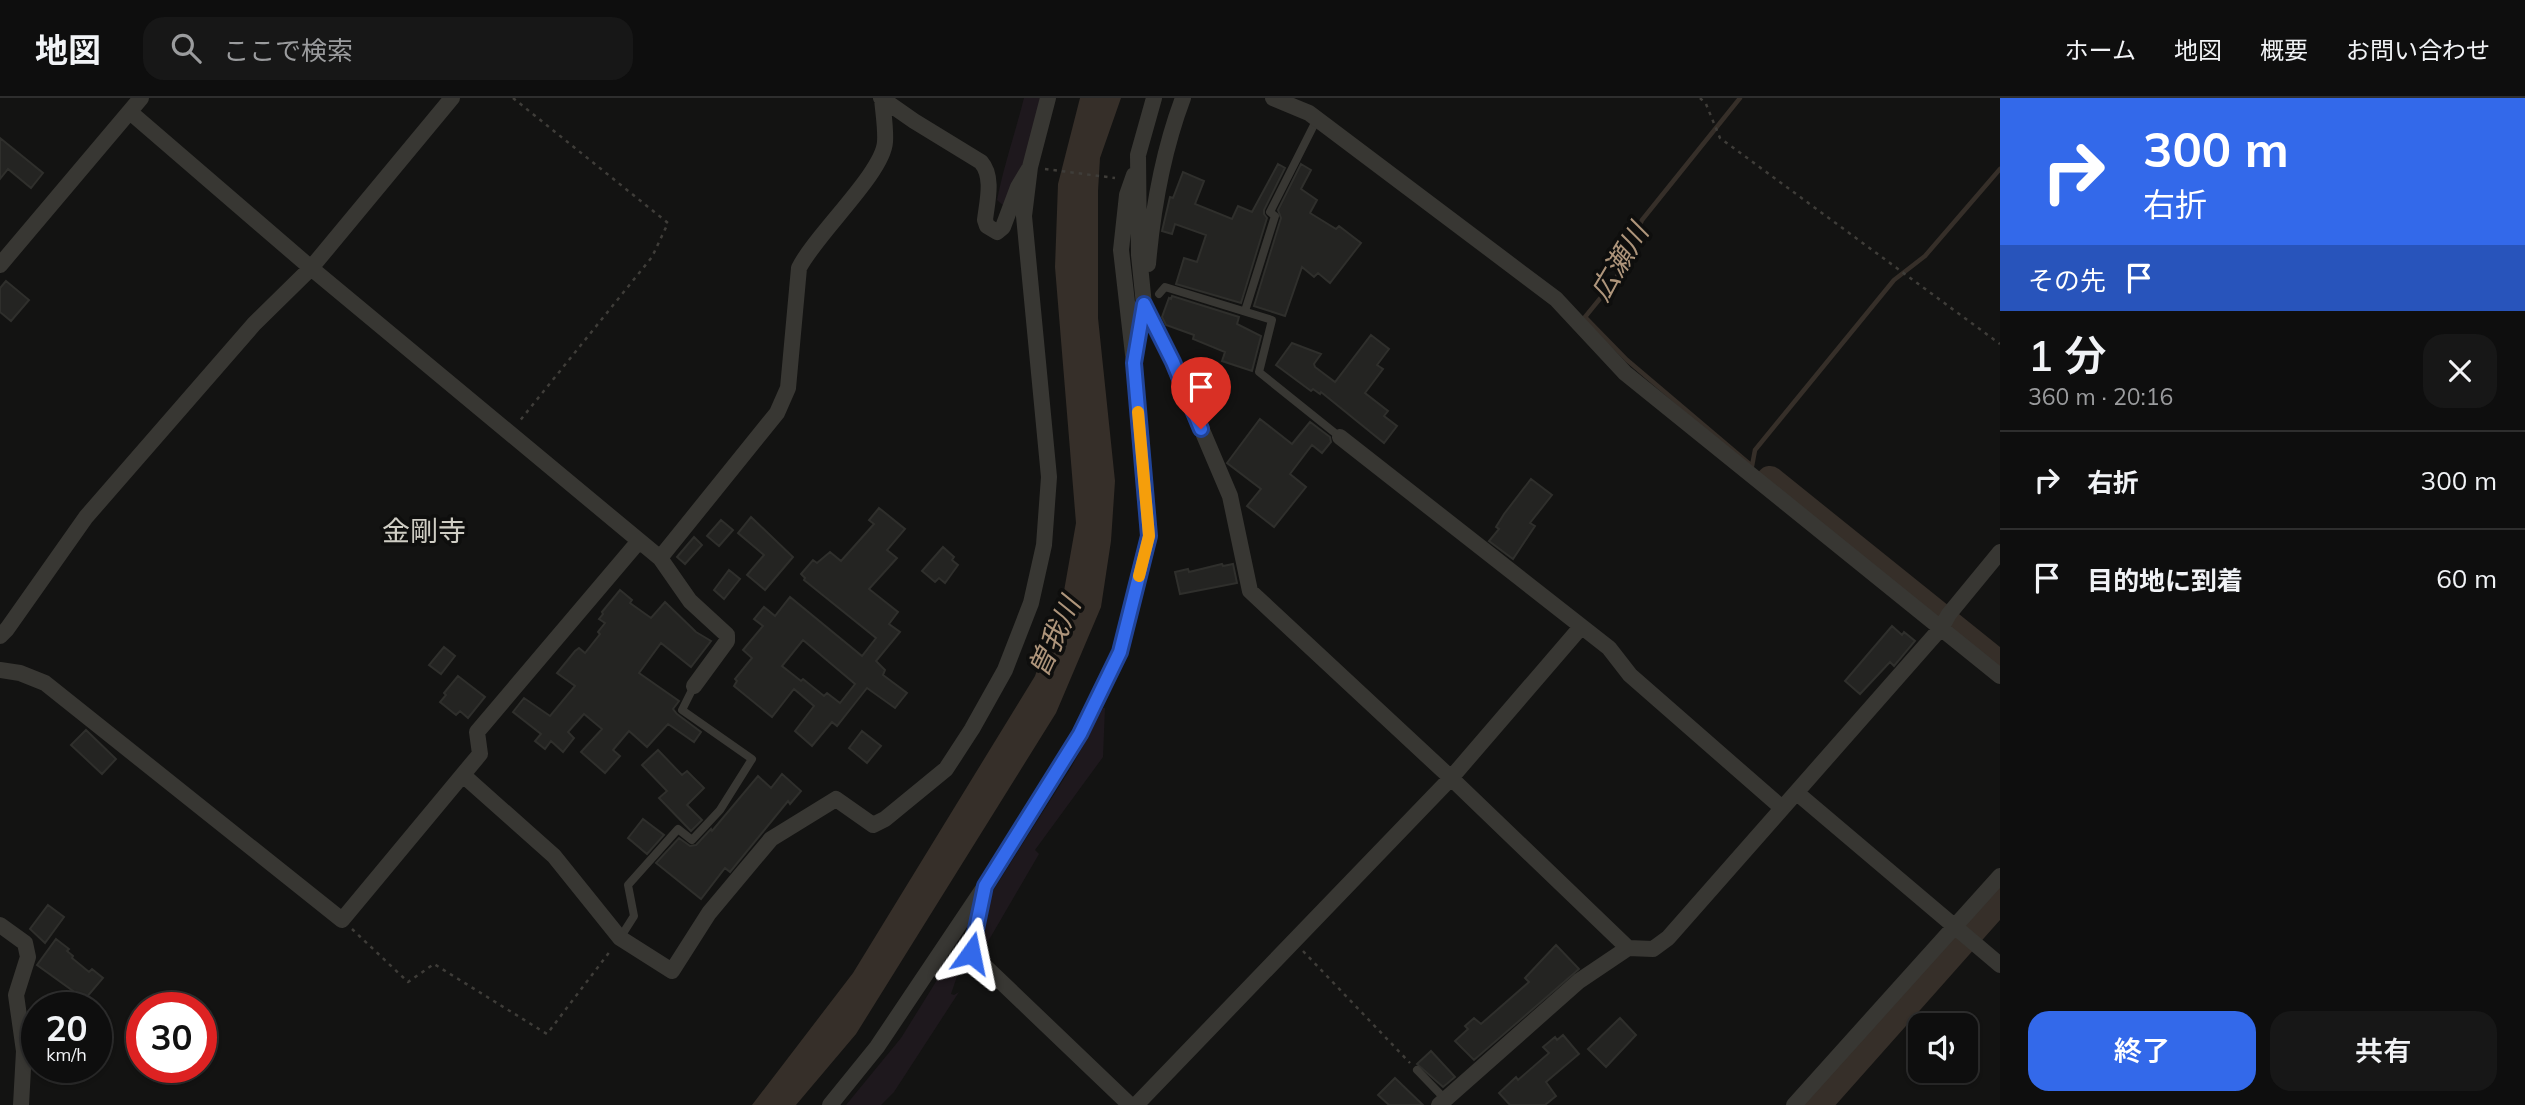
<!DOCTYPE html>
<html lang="ja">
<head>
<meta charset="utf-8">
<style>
  body { margin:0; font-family:Mulish,"Noto Sans JP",sans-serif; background:#171717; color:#f1f3f6; height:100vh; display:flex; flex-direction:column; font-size:26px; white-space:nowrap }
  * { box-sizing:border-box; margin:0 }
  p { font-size:23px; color:#9b9c9e }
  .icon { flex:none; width:38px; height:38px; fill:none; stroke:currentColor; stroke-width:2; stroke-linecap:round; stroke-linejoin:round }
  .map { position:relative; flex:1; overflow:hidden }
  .side { display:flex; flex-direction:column; background:#0e0e0e; width:525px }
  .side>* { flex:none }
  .top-card { background:#3369ea; color:#fff; overflow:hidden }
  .fabs { position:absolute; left:1908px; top:915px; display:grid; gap:14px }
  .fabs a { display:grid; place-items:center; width:70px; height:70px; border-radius:14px; background:#0e0e0e; box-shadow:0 2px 5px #0004,0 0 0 2px #2e2e2e; font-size:35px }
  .speed { position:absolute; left:21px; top:894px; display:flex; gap:14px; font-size:35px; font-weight:700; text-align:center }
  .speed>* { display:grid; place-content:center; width:91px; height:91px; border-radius:50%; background:#0e0e0e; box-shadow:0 2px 5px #0004,0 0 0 2px #2e2e2e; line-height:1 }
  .speed small { font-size:18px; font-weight:400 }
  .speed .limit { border:10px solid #d22; background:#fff; color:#111 }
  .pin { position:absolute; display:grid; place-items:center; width:60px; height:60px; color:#fff; margin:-72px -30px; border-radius:50% 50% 50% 0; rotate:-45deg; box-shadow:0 0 7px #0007 }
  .pin .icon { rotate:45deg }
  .me { position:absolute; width:77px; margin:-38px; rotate:12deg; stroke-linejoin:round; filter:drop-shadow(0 0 5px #0008) }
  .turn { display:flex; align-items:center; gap:24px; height:147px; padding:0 28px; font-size:32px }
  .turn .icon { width:91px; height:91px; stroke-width:2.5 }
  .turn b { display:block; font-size:49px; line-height:60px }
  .then { display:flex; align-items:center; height:66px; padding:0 28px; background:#0003; gap:14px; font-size:26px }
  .round { display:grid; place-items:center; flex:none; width:74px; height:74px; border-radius:21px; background:#171717 }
  .overview { display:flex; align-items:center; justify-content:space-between; height:119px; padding:0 28px }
  h1 { font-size:42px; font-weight:600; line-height:52px }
  .primary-button { display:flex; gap:14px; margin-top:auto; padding:14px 28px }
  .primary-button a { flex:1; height:80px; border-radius:21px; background:#3369ea; color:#fff; font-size:28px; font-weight:600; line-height:80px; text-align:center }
  .primary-button a+a { background:#171717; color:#f1f3f6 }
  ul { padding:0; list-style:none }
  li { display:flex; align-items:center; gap:21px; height:98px; padding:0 28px; border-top:2px solid #2e2e2e }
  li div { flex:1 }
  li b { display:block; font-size:26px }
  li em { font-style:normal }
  header { display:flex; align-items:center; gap:42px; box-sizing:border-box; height:98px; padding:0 35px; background:#0e0e0e; border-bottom:2px solid #2e2e2e }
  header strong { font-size:33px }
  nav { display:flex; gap:38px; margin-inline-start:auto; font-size:24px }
  .search { width:490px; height:63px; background:#171717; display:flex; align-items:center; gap:18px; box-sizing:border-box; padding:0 24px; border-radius:21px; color:#9b9c9e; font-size:26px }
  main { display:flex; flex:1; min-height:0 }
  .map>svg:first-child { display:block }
</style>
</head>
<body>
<header>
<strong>地図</strong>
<div class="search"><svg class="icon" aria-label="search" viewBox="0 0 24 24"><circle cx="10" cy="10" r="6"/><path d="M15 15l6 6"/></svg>ここで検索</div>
<nav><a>ホーム</a><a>地図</a><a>概要</a><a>お問い合わせ</a></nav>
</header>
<main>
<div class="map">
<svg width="2000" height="1007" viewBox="0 0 2000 1007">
  <rect width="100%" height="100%" fill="#131312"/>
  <!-- green -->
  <path fill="#1e181d" d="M1024 0H1042L1022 70 1005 109 997 102C1004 67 1015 35 1024 0Z
    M1103 610H1105L1103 659 1035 752 1039 756 979 859 982 822 994 791 1072 668Z
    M965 837H969L970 840 951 896 954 897 959 894 894 994 881 1007H846L901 940Z"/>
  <!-- water -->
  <path fill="#362f29" d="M1080 0H1121L1100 60 1098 93V220L1115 383 1111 443 1101 509 1056 615 856 936 796 1007H752L853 875 1035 578 1064 493 1076 425 1055 169 1058 86Z"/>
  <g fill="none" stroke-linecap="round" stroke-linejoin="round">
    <!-- stream -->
    <path stroke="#362f29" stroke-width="4.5" d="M1740 0 1642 122 1616 181 1585 219 1627 262 1752 368 1755 352 1894 182 1925 158 2000 71"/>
    <!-- river -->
    <path stroke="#362f29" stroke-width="28" d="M1770 382 2000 567
      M1817 1007 2000 801"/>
  </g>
  <!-- building -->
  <path fill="#242422" stroke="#2f2f2c" stroke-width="2" fill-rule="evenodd" d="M0 40 43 75 31 90 8 71 0 81Z
    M1278 66 1285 70 1264 112V116L1267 120 1241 205 1176 186 1184 160 1197 164 1206 137 1175 126 1172 136 1162 133 1170 99 1173 100 1183 74 1204 83 1195 106 1232 121 1238 108 1252 114Z
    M1301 66 1311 72 1301 91 1317 102 1310 115 1336 131 1339 128 1361 145 1330 185 1318 175 1314 179 1302 169 1285 218 1254 208 1281 120 1278 112Z
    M6 183 29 202 11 223 0 214V190Z
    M1172 198 1239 219 1237 226 1261 238 1252 273 1222 263 1225 254 1193 241 1194 237 1166 227 1162 219 1169 200 1171 201Z
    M1371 237 1389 251 1377 267 1383 271 1365 295 1388 313 1384 318 1397 328 1384 345 1321 294 1320 296 1313 291 1311 293 1276 267 1292 245 1321 256 1314 266 1315 269 1335 284Z
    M1260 321 1292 346 1310 324 1330 339 1331 344 1322 355 1312 347 1290 376 1306 389 1274 429 1247 408 1261 391 1227 365Z
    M1531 381 1552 397 1530 425 1535 428 1513 461 1489 443 1499 431 1496 429 1504 416Z
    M879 410 905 431 887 452 897 460 869 491 898 514 889 526 900 534 876 563 885 572 883 577 907 595 895 610 867 590 837 628 832 624 812 648 795 633 814 608 794 591 772 619 734 588 737 583 735 581 752 560 743 552 763 528 754 521 764 509 775 518 790 499 862 558 876 540 804 482 805 480 801 476 813 462 817 465 830 454 841 463 874 426 869 422ZM803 542 855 586 840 605 827 595 824 598 803 581 801 583 782 568Z
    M751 419 793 459 765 492 747 477 764 457 738 435Z
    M721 422 733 432 719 448 707 438Z
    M694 439 702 447 685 466 677 459Z
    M943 449 954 459 952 462 958 467 945 485 939 480 935 484 922 473Z
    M1222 466 1223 468 1233 466 1237 485 1180 496 1175 474 1188 471 1189 474Z
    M729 472 740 481 724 501 714 492Z
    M620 492 632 502 630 505 651 520 665 504 696 534 711 543 691 569 661 545 639 575 679 603 673 611 677 616 701 634 694 644 668 626 647 649 629 633 613 652 620 658 605 675 581 654 602 631 584 616 568 634 574 640 563 654 551 643 545 651 535 643 541 636 513 614 524 600 550 618 575 588 557 575 575 553 579 550 585 555 600 536 598 534 605 525 599 521 603 516 602 514Z
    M1892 528 1902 537 1904 534 1915 543 1894 568 1890 564 1860 596 1845 583Z
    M444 549 455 558 441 576 429 567Z
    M458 578 485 599 468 620 460 613 456 617 440 604 446 597 444 595Z
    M86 632 116 661 102 676 71 647Z
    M862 633 881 648 867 665 849 650Z
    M658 652 682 677 687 673 704 690 687 707 702 722 691 733 659 700 667 693 642 667Z
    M782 676 801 693 790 706 788 703 730 774 725 770 701 801 656 765 679 740 690 748 696 747 711 731 712 733 758 678 771 690Z
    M643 721 664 737 647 756 628 740Z
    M48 807 64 819 45 845 30 831Z
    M56 841 69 851 67 853 73 858 72 860 89 874 92 871 103 880 80 907 69 898 73 893 37 867Z
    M1556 847 1579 871 1474 962 1455 943 1468 931 1465 928 1474 920 1481 926 1529 884 1525 880Z
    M1620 920 1636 937 1606 969 1588 951Z
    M1563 937 1579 956 1546 984 1556 998 1545 1007H1510L1499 995 1516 979 1518 982 1549 955 1543 949 1555 939 1557 942Z
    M1431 953 1455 979 1443 989 1417 966Z
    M1395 980 1423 1007H1389L1378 997Z"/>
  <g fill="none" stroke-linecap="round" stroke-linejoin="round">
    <!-- path -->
    <path stroke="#3f3d39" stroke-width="2.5" stroke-dasharray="3.5 5" stroke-linecap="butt" d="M513 0 668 125 652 159 518 325
      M1700 0 1706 6 1720 40 2000 246
      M1045 71 1115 80
      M352 831 408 884 434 866 547 936 611 852
      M1303 853 1410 965"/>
    <!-- lane -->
    <path stroke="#383733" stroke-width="8" d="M1159 196 1165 189 1272 222 1259 274 1340 339
      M1245 213 1275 118 1270 114 1317 21
      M620 840 634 818 628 787 678 731 692 742 720 712 752 661 682 612 694 588
      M1417 972 1445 1001"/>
    <!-- street -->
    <path stroke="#383733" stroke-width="16" d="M881 0 914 23 981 64C994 79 987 104 985 122L987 128 997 134 1003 129 1018 89 1030 69 1048 0
      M1154 0 1138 57 1139 157 1144 207 1173 264 1230 398 1250 493 1451 680 1628 850 1653 851 1668 840 1941 530 1949 516 2000 454
      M1273 0 1309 15 1556 201 1625 275 2000 578
      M130 14 311 170 660 460 690 503 727 537V543L694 588
      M1148 166C1153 109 1163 53 1183 0
      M0 167 141 0
      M1340 339 1609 550 1630 577 1782 710
      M660 460 777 315 788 290 799 170C816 136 883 75 885 44 886 30 883 14 882 0
      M0 538 7 531 86 419 254 226 311 170 452 0
      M0 572 20 575 45 585 342 822 480 656 477 634 639 443
      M463 677 554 758 620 840 672 873 709 815 771 741 836 701 873 727 885 721 946 671 972 631 1005 572 1031 505 1044 447 1049 379 1024 118 1030 69
      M1797 695 2000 867
      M983 797 971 855 1130 1007
      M0 827 25 845 28 859 16 897 24 953 21 1007
      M830 1007 877 949 985 788 1080 636 1120 554 1149 438 1134 265 1121 152 1127 97 1134 77
      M1136 1007 1451 680 1581 529
      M1439 1007 1579 883 1628 850
      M1794 1007 2000 778"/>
  </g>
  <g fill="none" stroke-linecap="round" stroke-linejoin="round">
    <!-- route casing -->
    <g stroke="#214498" stroke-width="18">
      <path id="route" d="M971 855 985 788 1080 636 1120 554 1149 438 1134 265 1144 206 1173 264 1201 331"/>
    </g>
    <!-- route -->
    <use href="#route" stroke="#3369ea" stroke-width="12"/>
    <!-- slow -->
    <path stroke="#f59e0b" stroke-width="12" d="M1138 314 1149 438 1139 478"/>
  </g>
  <g text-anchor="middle" stroke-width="7" stroke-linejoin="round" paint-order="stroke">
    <!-- water labels -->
    <g font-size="28" font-style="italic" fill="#ae957b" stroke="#0e0e0d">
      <text transform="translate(1619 164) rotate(-59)" y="10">広瀬川</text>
      <text transform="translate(1054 539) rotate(-65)" y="10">曽我川</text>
    </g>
    <!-- neighbourhood labels -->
    <g font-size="28" fill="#cfcdc4" stroke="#0e0e0d">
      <text x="424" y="443">金剛寺</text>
    </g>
  </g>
</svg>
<div class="fabs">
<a><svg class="icon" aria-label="sound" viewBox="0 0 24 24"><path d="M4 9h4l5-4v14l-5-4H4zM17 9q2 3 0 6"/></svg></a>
</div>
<div class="speed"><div>20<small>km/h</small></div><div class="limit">30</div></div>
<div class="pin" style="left:1201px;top:331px;background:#d93025"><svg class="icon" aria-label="arrive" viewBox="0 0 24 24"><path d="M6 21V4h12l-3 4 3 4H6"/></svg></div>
<svg class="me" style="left:971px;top:855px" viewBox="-20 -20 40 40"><path d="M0-17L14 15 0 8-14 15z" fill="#3369ea" stroke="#fff" stroke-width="4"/></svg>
</div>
<section class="side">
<div class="top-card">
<div class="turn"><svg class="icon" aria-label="right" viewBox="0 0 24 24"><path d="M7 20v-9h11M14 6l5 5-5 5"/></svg><div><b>300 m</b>右折</div></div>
<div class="then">その先<svg class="icon" aria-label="arrive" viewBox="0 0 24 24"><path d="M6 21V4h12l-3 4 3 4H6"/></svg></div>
</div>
<div class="overview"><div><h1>1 分</h1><p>360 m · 20:16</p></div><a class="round"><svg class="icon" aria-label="close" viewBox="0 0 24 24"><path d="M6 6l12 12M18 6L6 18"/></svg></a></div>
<ul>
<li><svg class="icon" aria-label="right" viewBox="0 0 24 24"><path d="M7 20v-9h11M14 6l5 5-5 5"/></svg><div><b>右折</b></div><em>300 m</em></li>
<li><svg class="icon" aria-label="arrive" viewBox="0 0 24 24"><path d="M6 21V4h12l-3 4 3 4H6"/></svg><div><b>目的地に到着</b></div><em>60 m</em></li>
</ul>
<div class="primary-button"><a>終了</a><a>共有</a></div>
</section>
</main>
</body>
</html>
